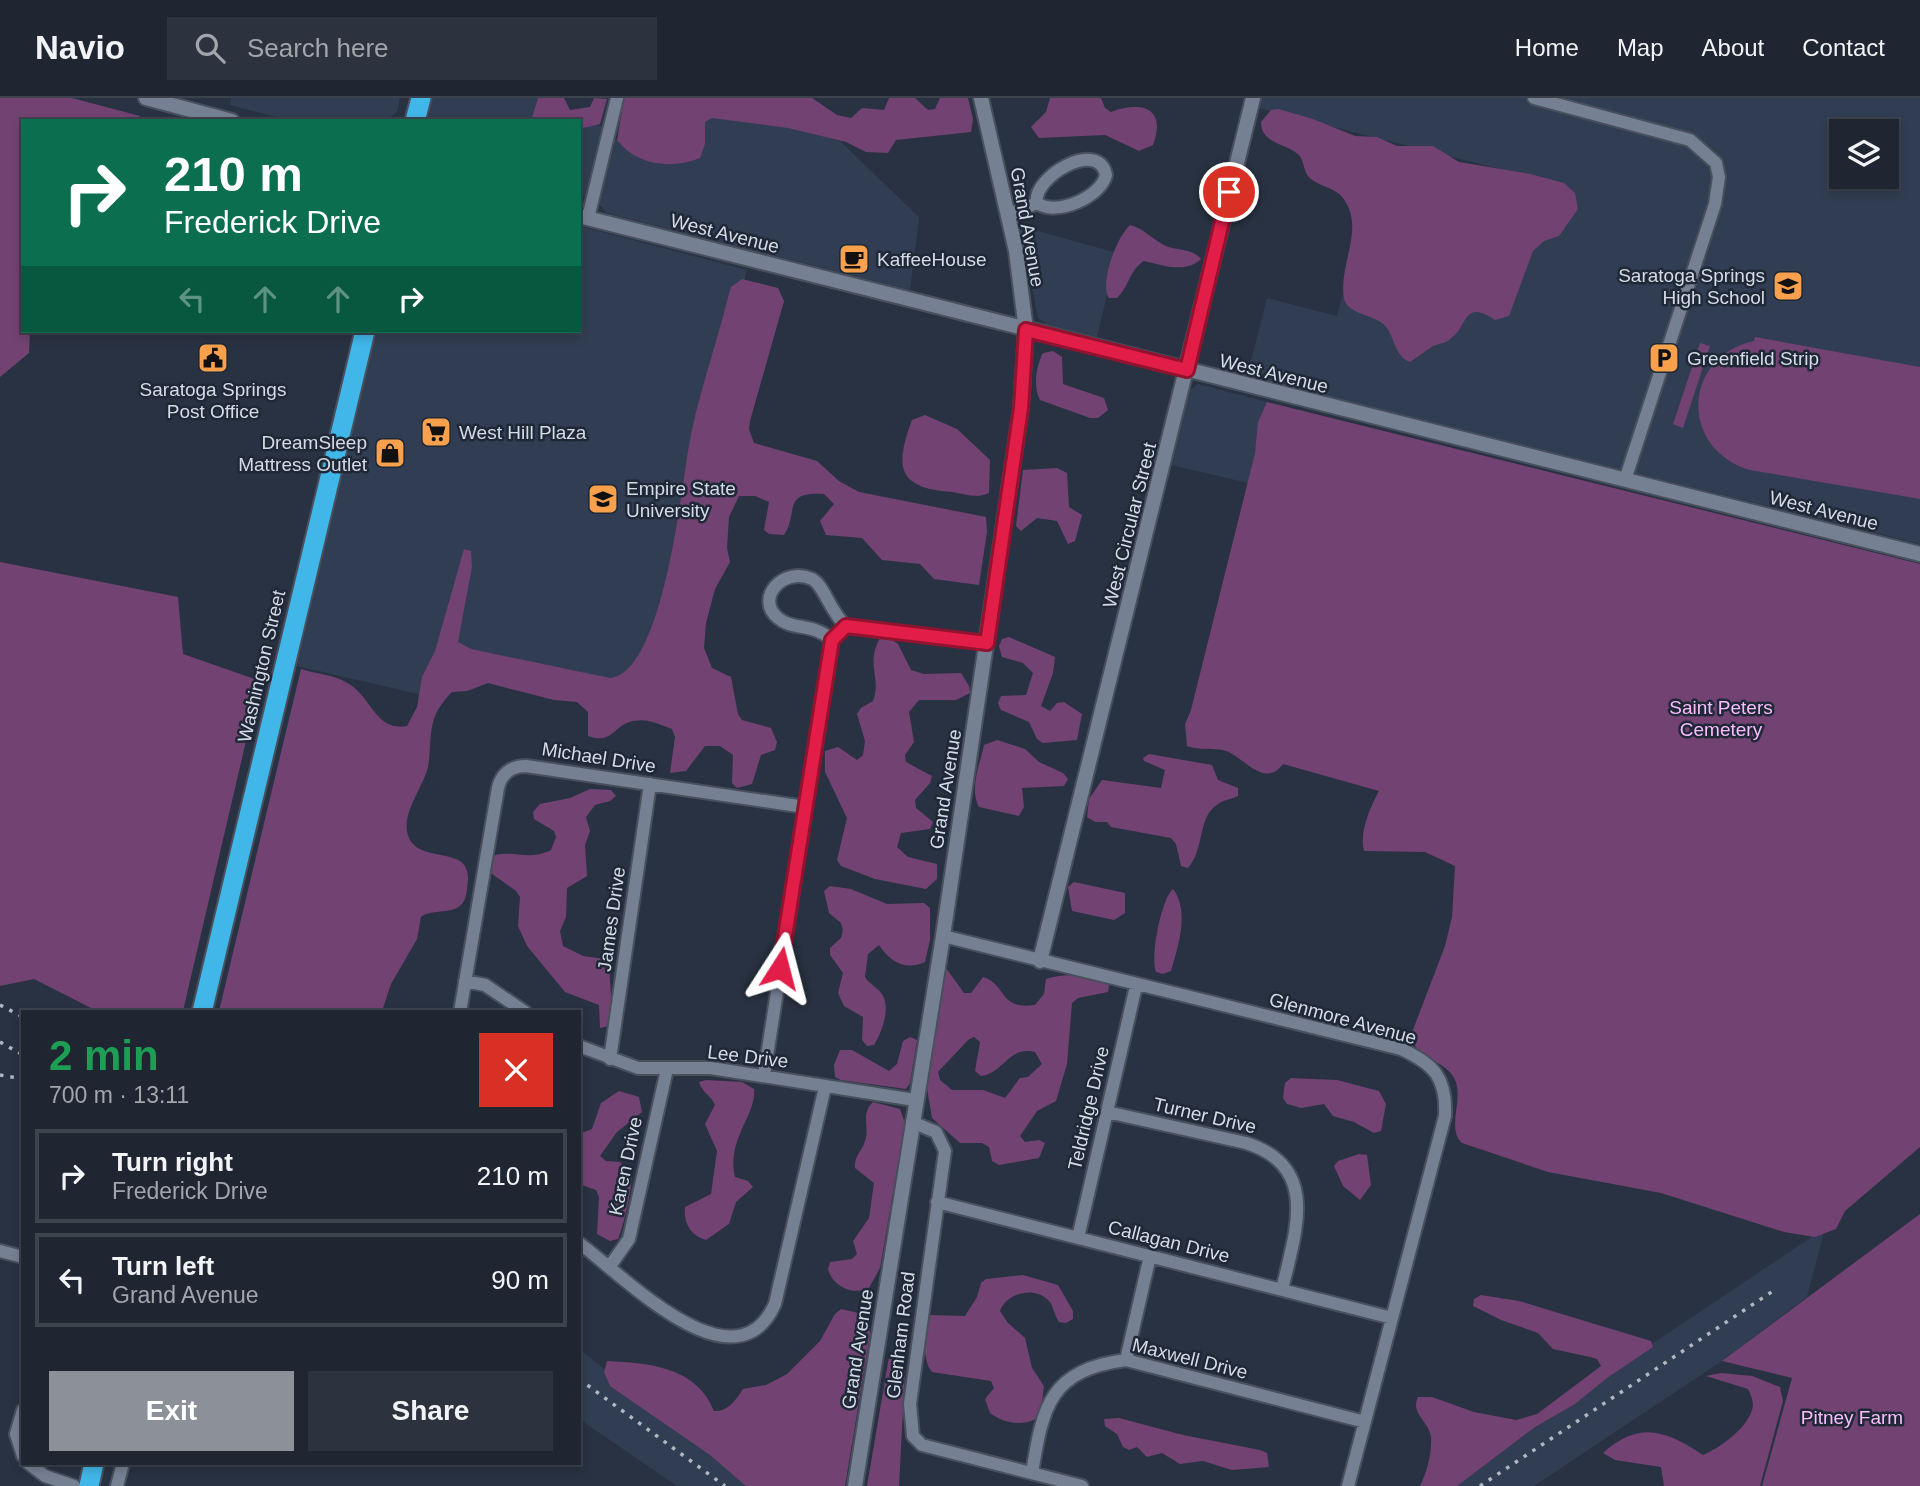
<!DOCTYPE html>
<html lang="en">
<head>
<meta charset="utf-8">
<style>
  body { margin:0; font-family:Helvetica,sans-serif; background:#2c323e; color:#f1f3f6; height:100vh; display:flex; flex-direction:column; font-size:26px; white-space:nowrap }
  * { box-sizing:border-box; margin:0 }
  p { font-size:23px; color:#a1a5ac }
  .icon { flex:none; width:38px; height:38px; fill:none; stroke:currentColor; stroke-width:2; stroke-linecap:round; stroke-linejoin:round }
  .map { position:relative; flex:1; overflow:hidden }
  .sheet { position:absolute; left:21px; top:912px; width:560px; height:455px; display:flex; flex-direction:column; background:#1f2632; border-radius:0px; box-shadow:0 4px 10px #0003,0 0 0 2px #3c434d }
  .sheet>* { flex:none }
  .top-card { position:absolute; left:21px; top:21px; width:560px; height:214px; border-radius:0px; box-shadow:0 4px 10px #0003,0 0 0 2px #3c434d; background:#0b6e4f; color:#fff; overflow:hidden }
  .controls { position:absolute; left:1829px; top:21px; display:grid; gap:14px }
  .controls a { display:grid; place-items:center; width:70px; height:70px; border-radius:0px; background:#1f2632; box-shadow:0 4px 10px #0003,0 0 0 2px #3c434d; font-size:35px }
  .pin { position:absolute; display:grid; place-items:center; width:60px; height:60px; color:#fff; margin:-30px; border:4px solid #fff; border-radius:50%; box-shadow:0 2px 7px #0007 }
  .me { position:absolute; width:77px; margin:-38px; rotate:9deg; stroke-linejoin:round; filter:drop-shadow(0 0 5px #0008) }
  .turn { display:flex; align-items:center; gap:24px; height:147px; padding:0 28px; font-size:32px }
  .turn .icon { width:91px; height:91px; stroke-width:2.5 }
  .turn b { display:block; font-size:49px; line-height:60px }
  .lanes { display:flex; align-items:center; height:66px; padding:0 28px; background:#0003; justify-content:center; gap:35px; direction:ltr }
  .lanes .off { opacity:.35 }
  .round { display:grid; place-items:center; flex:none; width:74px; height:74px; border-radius:0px; background:#2c323e }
  .summary { display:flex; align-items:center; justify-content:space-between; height:119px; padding:0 28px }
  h1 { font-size:42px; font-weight:800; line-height:52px; color:#1e9e55 }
  .cta { display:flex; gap:14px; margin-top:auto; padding:14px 28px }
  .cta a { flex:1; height:80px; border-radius:0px; background:#8c9099; color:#fff; font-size:28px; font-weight:800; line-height:80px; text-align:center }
  .cta a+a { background:#2c323e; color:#f1f3f6 }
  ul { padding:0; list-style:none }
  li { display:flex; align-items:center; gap:21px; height:94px; margin:0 14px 10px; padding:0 14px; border:4px solid #3c434d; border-radius:0px }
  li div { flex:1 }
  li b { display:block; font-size:26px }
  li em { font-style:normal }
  header { display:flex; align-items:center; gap:42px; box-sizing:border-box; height:98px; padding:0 35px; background:#1f2632; border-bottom:2px solid #3c434d }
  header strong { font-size:33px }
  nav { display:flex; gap:38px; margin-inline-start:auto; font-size:24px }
  .search { width:490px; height:63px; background:#2c323e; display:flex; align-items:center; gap:18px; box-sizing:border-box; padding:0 24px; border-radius:0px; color:#a1a5ac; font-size:26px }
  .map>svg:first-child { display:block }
</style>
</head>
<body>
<header>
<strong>Navio</strong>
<div class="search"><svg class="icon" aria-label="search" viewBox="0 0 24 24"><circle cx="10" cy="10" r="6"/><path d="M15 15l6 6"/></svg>Search here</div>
<nav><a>Home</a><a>Map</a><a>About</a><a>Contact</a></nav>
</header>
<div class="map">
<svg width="1920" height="1388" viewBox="0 0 1920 1388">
  <rect width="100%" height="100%" fill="#293242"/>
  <!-- built -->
  <path fill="#313d52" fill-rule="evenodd" d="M231 0H400L397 14 385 23H292L230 7Z
    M432 0H553L550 15 604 29 586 96 579 103V23H428Z
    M678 0 840 43 919 119 910 192 607 115 600 107V97L613 41 661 52Z
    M1261 0H1920V446L1247 278 1267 200 1337 218 1353 158 1504 72 1258 10ZM1841 33H1886V79H1841Z
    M579 128 747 172 642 607 442 561 435 600 297 568 374 233H579Z
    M1020 128 1117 155 1097 239 1048 227 1038 220Z
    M1198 286 1267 304 1248 385 1171 367 1189 293Z
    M1825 1130 1807 1199 1722 1263 1534 1388H1439Z
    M579 1251 660 1315 755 1388H677L579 1321Z"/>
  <!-- green -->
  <path fill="#724273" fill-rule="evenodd" d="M0 0H72L140 18 138 23H23V233H30L29 255 0 279Z
    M538 0H564L570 12 590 9 594 0 607 1 600 26 579 31V23H531Z
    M624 0H812L837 17 851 20 862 10 884 12 889 0H915L928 12 935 11 940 0H968L973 21 971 34 896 42 888 55 866 54 846 44 788 30 712 20 705 24V46L700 60C671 72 636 67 617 42Z
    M1050 0H1101L1105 10 1111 14C1141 3 1167 9 1153 47L1139 53 1105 37 1039 40 1031 29 1046 14Z
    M1278 11 1313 21 1355 38 1377 39 1397 48H1433L1459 64 1530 76 1564 85 1575 95 1578 111 1559 138 1544 143 1533 153 1509 218 1495 222C1462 200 1469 229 1449 242 1445 245 1438 246 1433 248 1425 253 1418 259 1410 264 1395 258 1395 242 1387 230 1378 216 1347 218 1344 200 1338 166 1366 131 1343 100 1334 89 1321 89 1311 81 1303 75 1305 64 1299 57 1286 45 1261 46 1261 24L1271 12Z
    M1130 127C1143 130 1152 141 1164 147 1177 154 1191 149 1201 161 1185 176 1162 167 1144 163 1130 171 1129 189 1117 200H1109C1099 186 1117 138 1130 127Z
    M742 181 778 190 784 203 750 323 749 331 754 345 817 363 839 383 859 394 986 419 987 434 979 487 934 481 920 466 882 462 862 440 826 437 820 423 834 406 824 396C781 393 799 415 784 437L769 436 764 432 769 404 755 398H739L729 419 727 450 730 464 715 491 706 525 704 550 712 570 731 579 738 616 742 622 771 630 777 644 775 652 761 657 752 686 737 690 732 685 733 657 720 648H705L686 673 670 675 675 639 672 631C659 626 647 620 633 623 613 627 613 647 588 638V614L577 604 554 602 488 585 467 593 452 594C445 601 437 611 434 621 429 636 431 653 428 669 423 690 399 718 409 740 422 767 470 746 468 782 467 789 467 797 464 803 456 818 432 810 421 819L417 841 391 886 382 913H219L301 571C316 576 336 577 349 586 372 600 376 634 407 628L417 609 422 579 435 553 464 451 471 453 472 469 458 544 471 551 610 580C662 576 681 395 688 353 696 303 715 252 727 203L731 189Z
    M1755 239 1920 269V401L1750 372C1679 351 1682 259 1754 243Z
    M1700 245 1710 248 1683 330 1673 326Z
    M1053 253 1062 259 1063 286 1104 300 1108 312 1098 320H1090L1040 302C1033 289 1036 268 1043 255Z
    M1267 304 1920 466V1049L1845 1113 1836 1131 1815 1139 1784 1134 1661 1095 1548 1074 1462 1045C1446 1030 1464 1002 1455 982 1446 961 1415 962 1411 937L1445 848 1452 819 1455 768 1425 754 1364 753C1359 734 1370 710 1379 693L1283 666C1264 691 1244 659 1226 653 1213 649 1200 653 1187 648L1185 626 1191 612 1255 355 1258 324Z
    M925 317 957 331 990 362 989 395C976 401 966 396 952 394 898 390 894 370 912 322Z
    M1057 370 1067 375 1069 409 1082 417 1075 443 1068 446 1057 423 1037 420 1021 433 1016 428 1023 372Z
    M0 464 178 499 183 556 260 583 183 913H97L34 881 0 888Z
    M886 538 898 546 911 572 924 576 961 575 969 588 970 595 956 602H919L909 614 914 644 905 657 906 664 932 678 930 685 915 702 916 710 933 724 930 731 901 735 897 749 908 759 937 766V781L926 791 875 781 841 768 837 762 847 720 825 674V653L838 649 857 662 863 657 865 643 857 616 861 610 873 603C882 580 865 567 880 540Z
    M1009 539 1055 559 1053 575 1041 608 1050 613 1057 605 1064 604 1082 616 1077 642 1043 645 1037 641 1029 624 1001 612 998 605 1001 598 1026 597 1033 575 1023 565 1002 559 999 548 1002 541Z
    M997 642 1025 651 1039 664 1063 675 1068 681 1064 688 1022 690 1024 709 1019 718 979 709C969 691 980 666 984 647Z
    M1149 656 1212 667 1218 682 1238 690V698C1232 701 1223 702 1218 706 1197 719 1205 751 1188 770L1181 768 1176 746 1171 740 1111 729 1107 724H1095L1087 719 1089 701 1102 682 1161 690 1165 672 1144 663 1143 660Z
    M590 691 611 692 616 698 610 703 595 707 586 719 590 733 585 747 587 778 567 790 566 819 560 833 563 848 583 858 605 861 609 867 612 913 608 928 600 930 599 907 565 894 527 848 518 828 520 799 516 793 491 775 487 761C508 748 525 765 551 752L556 739 554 733 534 721 533 714 540 706 570 700Z
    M1074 784 1125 795V815L1114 822 1072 813 1068 789Z
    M830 788 851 791 887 806 924 805 930 810V842L925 864C904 873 891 864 879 847L868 856 865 879C869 886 877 889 882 896 891 910 882 934 874 947L867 948 862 942 863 919 844 908 838 895 843 875 830 857V850L841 840 843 832 841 825 829 815 824 793Z
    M1173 791C1190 813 1178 849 1171 873L1163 876 1156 874C1150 860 1161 801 1173 791Z
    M946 870 964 895H971L983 879C1008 887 998 912 1035 907L1044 896 1046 881C1065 875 1094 875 1109 887L1108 894 1078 900 1072 905 1067 966 1056 1003 1037 1013 1020 1038 1025 1044 1039 1042 1045 1045 1039 1060 999 1067 992 1063 989 1049 982 1045H960L932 1020 926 984 941 874ZM974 939 980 944 975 973 981 978C1004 975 1009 947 1035 954L1042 966 1028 979 1020 980 1005 1000 983 992H952L940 982 938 974 968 942Z
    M910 939 917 942 910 985 906 991 841 982 835 979 834 967 840 952H852L889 973 897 966 903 943Z
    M1291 980 1337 982 1379 993 1386 1006 1381 1033 1374 1035 1354 1024 1333 1018 1324 1006 1301 1010 1287 1006 1283 1000 1285 985Z
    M706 982 742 984 754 991C757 1016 726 1042 735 1079L748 1083 753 1089 736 1104 729 1126 706 1142C691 1138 683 1125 685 1109L711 1096 717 1053 705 1026 715 1007C711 997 702 995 699 984Z
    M619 993 639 999 642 1014 617 1034 600 1058 606 1063 620 1064 632 1076C632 1091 624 1127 618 1141L610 1143 597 1136 599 1099 596 1092 579 1086V1036L592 1031 601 1005Z
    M873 1004 900 1011 905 1025 880 1170 869 1190C853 1198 832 1188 828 1171L830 1164 852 1161 857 1156 853 1143 869 1120 874 1085 855 1070C854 1058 862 1053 865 1043 870 1028 860 1016 873 1004Z
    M1359 1056 1367 1057 1371 1087 1360 1102 1343 1088 1334 1068 1338 1063Z
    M1920 1116V1388H1762L1792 1280 1722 1263Z
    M1023 1177 1058 1187 1073 1213V1221L1066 1225 1059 1224C1054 1217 1054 1209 1049 1203 1035 1187 1006 1195 1000 1213L1008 1225 1025 1240 1032 1270 1044 1288 1040 1318C1026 1329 1004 1326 990 1315L985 1301 994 1290 991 1283 932 1274C922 1263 923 1230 929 1217L965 1218 977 1199 981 1185 986 1181Z
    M1481 1197 1519 1203 1651 1243 1653 1249 1607 1280 1575 1306 1535 1329 1457 1388H1420C1427 1374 1432 1355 1431 1339 1429 1323 1410 1316 1418 1299H1432L1474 1314 1516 1322 1537 1316 1601 1268 1597 1261 1590 1259 1553 1251 1538 1235 1501 1222 1473 1208 1474 1201Z
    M841 1211 863 1216 869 1221 870 1237 845 1388H746L710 1357 610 1288 604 1274 607 1263C649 1265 697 1269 714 1313 728 1314 736 1302 743 1291L766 1287 787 1276 820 1243 835 1216Z
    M894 1255 901 1257 905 1273 899 1388H867L889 1259Z
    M1721 1275 1752 1278 1780 1289 1783 1303 1760 1388H1664L1661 1369 1615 1362 1603 1355C1640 1322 1666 1333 1703 1357 1720 1350 1751 1328 1753 1307 1753 1302 1750 1295 1748 1291L1706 1278Z
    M1119 1320 1183 1337 1260 1352 1267 1355 1269 1369 1232 1372 1203 1363 1180 1366 1162 1355 1147 1359 1137 1349 1129 1352 1123 1349 1117 1336 1105 1328 1104 1321Z"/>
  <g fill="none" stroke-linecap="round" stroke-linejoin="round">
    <!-- minor casing -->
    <g stroke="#484f5d" stroke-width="16">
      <path id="minor" d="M1534 0 1690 42 1716 65 1719 79 1715 106 1625 382
        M1008 117 1037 105C1056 119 1101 99 1106 77 1099 40 1032 79 1037 105
        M588 120 617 0
        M832 542C812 524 793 533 778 520 754 500 784 468 812 481 824 487 830 514 846 528
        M943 838 1401 951C1434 966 1447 980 1445 1018L1348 1388
        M465 883 485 887 525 914
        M460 914 498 690C501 676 511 668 526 668L805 709
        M579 948 638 970H711L915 1002
        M610 961 650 686
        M764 977 832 542 846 528 987 545
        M1107 1014 1246 1045C1321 1069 1295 1134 1282 1192
        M912 1024 936 1034 945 1053 910 1306 913 1338 922 1347 1082 1388
        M937 1104 1392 1220
        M1078 1140 1136 888
        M579 1145C623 1177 735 1295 775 1206L825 989
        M0 1153 23 1159
        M610 1168 629 1141 667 971
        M1126 1262 1150 1158
        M23 1312 16 1336 23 1358
        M28 1365 45 1378 74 1388
        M1032 1375C1043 1307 1050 1272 1126 1262L1365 1324
        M117 1388 123 1365"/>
    </g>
    <!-- tertiary casing -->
    <g stroke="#484f5d" stroke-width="18">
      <path id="tertiary" d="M146 0 232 23
        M579 118 1920 456
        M1040 863 1253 0
        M855 1388 943 838 1021 310 1026 232 1016 153 981 0"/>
    </g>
    <!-- trunk casing -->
    <g stroke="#484f5d" stroke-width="23">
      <path id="trunk" d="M415 23 421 0
        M202 914 365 233
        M89 1388 94 1365"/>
    </g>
    <!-- minor -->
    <use href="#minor" stroke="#768093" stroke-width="12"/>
    <!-- tertiary -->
    <use href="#tertiary" stroke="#768093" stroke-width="14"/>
    <!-- trunk -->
    <use href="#trunk" stroke="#41b6e8" stroke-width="19"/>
    <!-- rail -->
    <path stroke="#b0b7c3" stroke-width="3.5" stroke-dasharray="3.5 7" stroke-linecap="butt" d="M0 907 23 919
      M0 944 23 957
      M0 977 23 981
      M579 1281 725 1388
      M1480 1388 1776 1191"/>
  </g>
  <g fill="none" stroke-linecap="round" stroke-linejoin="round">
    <!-- route casing -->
    <g stroke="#92132f" stroke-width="18">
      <path id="route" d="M780 870 832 542 846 528 987 545 1021 310 1026 232 1187 272 1229 94"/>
    </g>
    <!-- route -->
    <use href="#route" stroke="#e11d48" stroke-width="12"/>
  </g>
  <!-- icons -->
  <defs>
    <g id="cafe-square" transform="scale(1.575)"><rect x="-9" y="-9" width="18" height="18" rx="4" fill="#f8a04b" stroke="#1f2837"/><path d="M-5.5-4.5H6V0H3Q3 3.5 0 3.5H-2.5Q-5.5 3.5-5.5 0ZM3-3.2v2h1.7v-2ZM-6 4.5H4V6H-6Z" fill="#111"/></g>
    <g id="school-square" transform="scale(1.575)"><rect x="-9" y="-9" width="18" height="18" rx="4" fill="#f8a04b" stroke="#1f2837"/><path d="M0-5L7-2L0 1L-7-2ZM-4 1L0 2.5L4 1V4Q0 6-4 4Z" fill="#111"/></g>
    <g id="civic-square" transform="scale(1.575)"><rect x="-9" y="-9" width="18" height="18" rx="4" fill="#f8a04b" stroke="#1f2837"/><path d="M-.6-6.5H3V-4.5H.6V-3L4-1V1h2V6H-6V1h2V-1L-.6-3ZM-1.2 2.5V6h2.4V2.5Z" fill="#111"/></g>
    <g id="parking-square" transform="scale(1.575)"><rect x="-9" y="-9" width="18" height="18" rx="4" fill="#f8a04b" stroke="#1f2837"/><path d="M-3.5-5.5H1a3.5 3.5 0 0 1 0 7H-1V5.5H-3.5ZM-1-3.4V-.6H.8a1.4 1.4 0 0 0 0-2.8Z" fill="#111"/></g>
    <g id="supermarket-square" transform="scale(1.575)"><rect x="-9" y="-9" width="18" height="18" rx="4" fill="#f8a04b" stroke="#1f2837"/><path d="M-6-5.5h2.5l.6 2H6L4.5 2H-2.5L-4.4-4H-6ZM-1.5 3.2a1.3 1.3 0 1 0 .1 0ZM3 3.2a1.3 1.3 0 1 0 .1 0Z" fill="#111"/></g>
    <g id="shop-square" transform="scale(1.575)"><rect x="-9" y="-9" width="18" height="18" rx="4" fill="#f8a04b" stroke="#1f2837"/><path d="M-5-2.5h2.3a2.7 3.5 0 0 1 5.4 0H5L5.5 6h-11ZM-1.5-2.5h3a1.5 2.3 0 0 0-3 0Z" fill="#111"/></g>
    <g id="university-square" transform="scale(1.575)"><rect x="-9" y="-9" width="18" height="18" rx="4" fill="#f8a04b" stroke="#1f2837"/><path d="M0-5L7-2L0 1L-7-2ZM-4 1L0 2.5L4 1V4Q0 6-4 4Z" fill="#111"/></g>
  </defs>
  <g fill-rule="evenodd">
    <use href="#cafe-square" x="854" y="161"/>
    <use href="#school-square" x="1788" y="188"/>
    <use href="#civic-square" x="213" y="260"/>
    <use href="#parking-square" x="1664" y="260"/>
    <use href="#supermarket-square" x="436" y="334"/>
    <use href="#shop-square" x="390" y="355"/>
    <use href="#university-square" x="603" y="401"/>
  </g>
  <g text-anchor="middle" stroke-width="5" stroke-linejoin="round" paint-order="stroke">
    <!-- street labels -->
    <g font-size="19" fill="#d5dbe6" stroke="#1f2837">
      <text transform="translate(1028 129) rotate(80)" y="7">Grand Avenue</text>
      <text transform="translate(725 135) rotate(14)" y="7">West Avenue</text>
      <text transform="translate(1274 275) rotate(14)" y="7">West Avenue</text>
      <text transform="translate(1824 412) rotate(14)" y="7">West Avenue</text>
      <text transform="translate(1129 427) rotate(-76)" y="7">West Circular Street</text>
      <text transform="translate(261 568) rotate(-77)" y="7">Washington Street</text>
      <text transform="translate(599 659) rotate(9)" y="7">Michael Drive</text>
      <text transform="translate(945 691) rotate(-81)" y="7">Grand Avenue</text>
      <text transform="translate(611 821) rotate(-82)" y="7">James Drive</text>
      <text transform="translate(1343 920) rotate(15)" y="7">Glenmore Avenue</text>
      <text transform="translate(748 958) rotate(7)" y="7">Lee Drive</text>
      <text transform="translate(1088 1010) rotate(-77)" y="7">Teldridge Drive</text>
      <text transform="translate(1205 1017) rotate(13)" y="7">Turner Drive</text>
      <text transform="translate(625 1068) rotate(-78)" y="7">Karen Drive</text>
      <text transform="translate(1169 1143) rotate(14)" y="7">Callagan Drive</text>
      <text transform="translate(900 1237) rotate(-83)" y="7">Glenham Road</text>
      <text transform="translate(857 1251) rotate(-81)" y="7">Grand Avenue</text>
      <text transform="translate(1190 1260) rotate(14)" y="7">Maxwell Drive</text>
    </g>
    <!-- poi labels -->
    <g font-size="19" fill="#d5dbe6" stroke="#1f2837" text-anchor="start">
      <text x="877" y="168">KaffeeHouse</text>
      <text x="1765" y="184" text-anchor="end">Saratoga Springs<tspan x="1765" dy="22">High School</tspan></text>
      <text x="1687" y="267">Greenfield Strip</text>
      <text x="213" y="298" text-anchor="middle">Saratoga Springs<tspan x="213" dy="22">Post Office</tspan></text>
      <text x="459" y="341">West Hill Plaza</text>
      <text x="367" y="351" text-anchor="end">DreamSleep<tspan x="367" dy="22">Mattress Outlet</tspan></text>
      <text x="626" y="397">Empire State<tspan x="626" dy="22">University</tspan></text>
    </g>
    <!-- park labels -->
    <g font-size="19" fill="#fcbbfc" stroke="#1f2837">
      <text x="1721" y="616">Saint Peters<tspan x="1721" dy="22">Cemetery</tspan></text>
      <text x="1852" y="1326">Pitney Farm</text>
    </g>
  </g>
</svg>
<div class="controls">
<a><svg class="icon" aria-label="layers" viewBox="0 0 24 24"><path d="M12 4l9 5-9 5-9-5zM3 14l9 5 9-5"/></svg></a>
</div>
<div class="pin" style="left:1229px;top:94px;background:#d93025"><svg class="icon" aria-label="arrive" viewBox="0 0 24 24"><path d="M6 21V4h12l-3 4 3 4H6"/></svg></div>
<svg class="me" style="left:780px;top:870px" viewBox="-20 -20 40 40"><path d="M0-17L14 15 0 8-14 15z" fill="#e11d48" stroke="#fff" stroke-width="4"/></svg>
<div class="top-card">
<div class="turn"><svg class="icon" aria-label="right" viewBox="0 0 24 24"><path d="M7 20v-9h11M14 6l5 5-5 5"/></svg><div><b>210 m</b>Frederick Drive</div></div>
<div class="lanes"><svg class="icon off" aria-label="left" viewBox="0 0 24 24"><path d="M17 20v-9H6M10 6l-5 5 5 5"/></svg><svg class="icon off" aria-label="ahead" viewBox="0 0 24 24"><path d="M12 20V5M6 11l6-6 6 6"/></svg><svg class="icon off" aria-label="ahead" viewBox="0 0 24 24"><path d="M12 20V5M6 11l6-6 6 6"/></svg><svg class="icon" aria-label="right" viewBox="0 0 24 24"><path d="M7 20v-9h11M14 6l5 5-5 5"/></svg></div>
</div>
<section class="sheet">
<div class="summary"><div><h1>2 min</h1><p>700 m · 13:11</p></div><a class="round" style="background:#d93025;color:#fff"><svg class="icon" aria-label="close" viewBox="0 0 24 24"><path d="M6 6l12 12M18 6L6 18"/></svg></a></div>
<ul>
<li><svg class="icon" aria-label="right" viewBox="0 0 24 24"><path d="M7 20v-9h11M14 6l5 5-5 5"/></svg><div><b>Turn right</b><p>Frederick Drive</p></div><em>210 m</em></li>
<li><svg class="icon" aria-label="left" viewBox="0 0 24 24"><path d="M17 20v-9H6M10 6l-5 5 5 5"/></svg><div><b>Turn left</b><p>Grand Avenue</p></div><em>90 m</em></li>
</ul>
<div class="cta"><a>Exit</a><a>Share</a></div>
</section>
</div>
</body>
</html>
